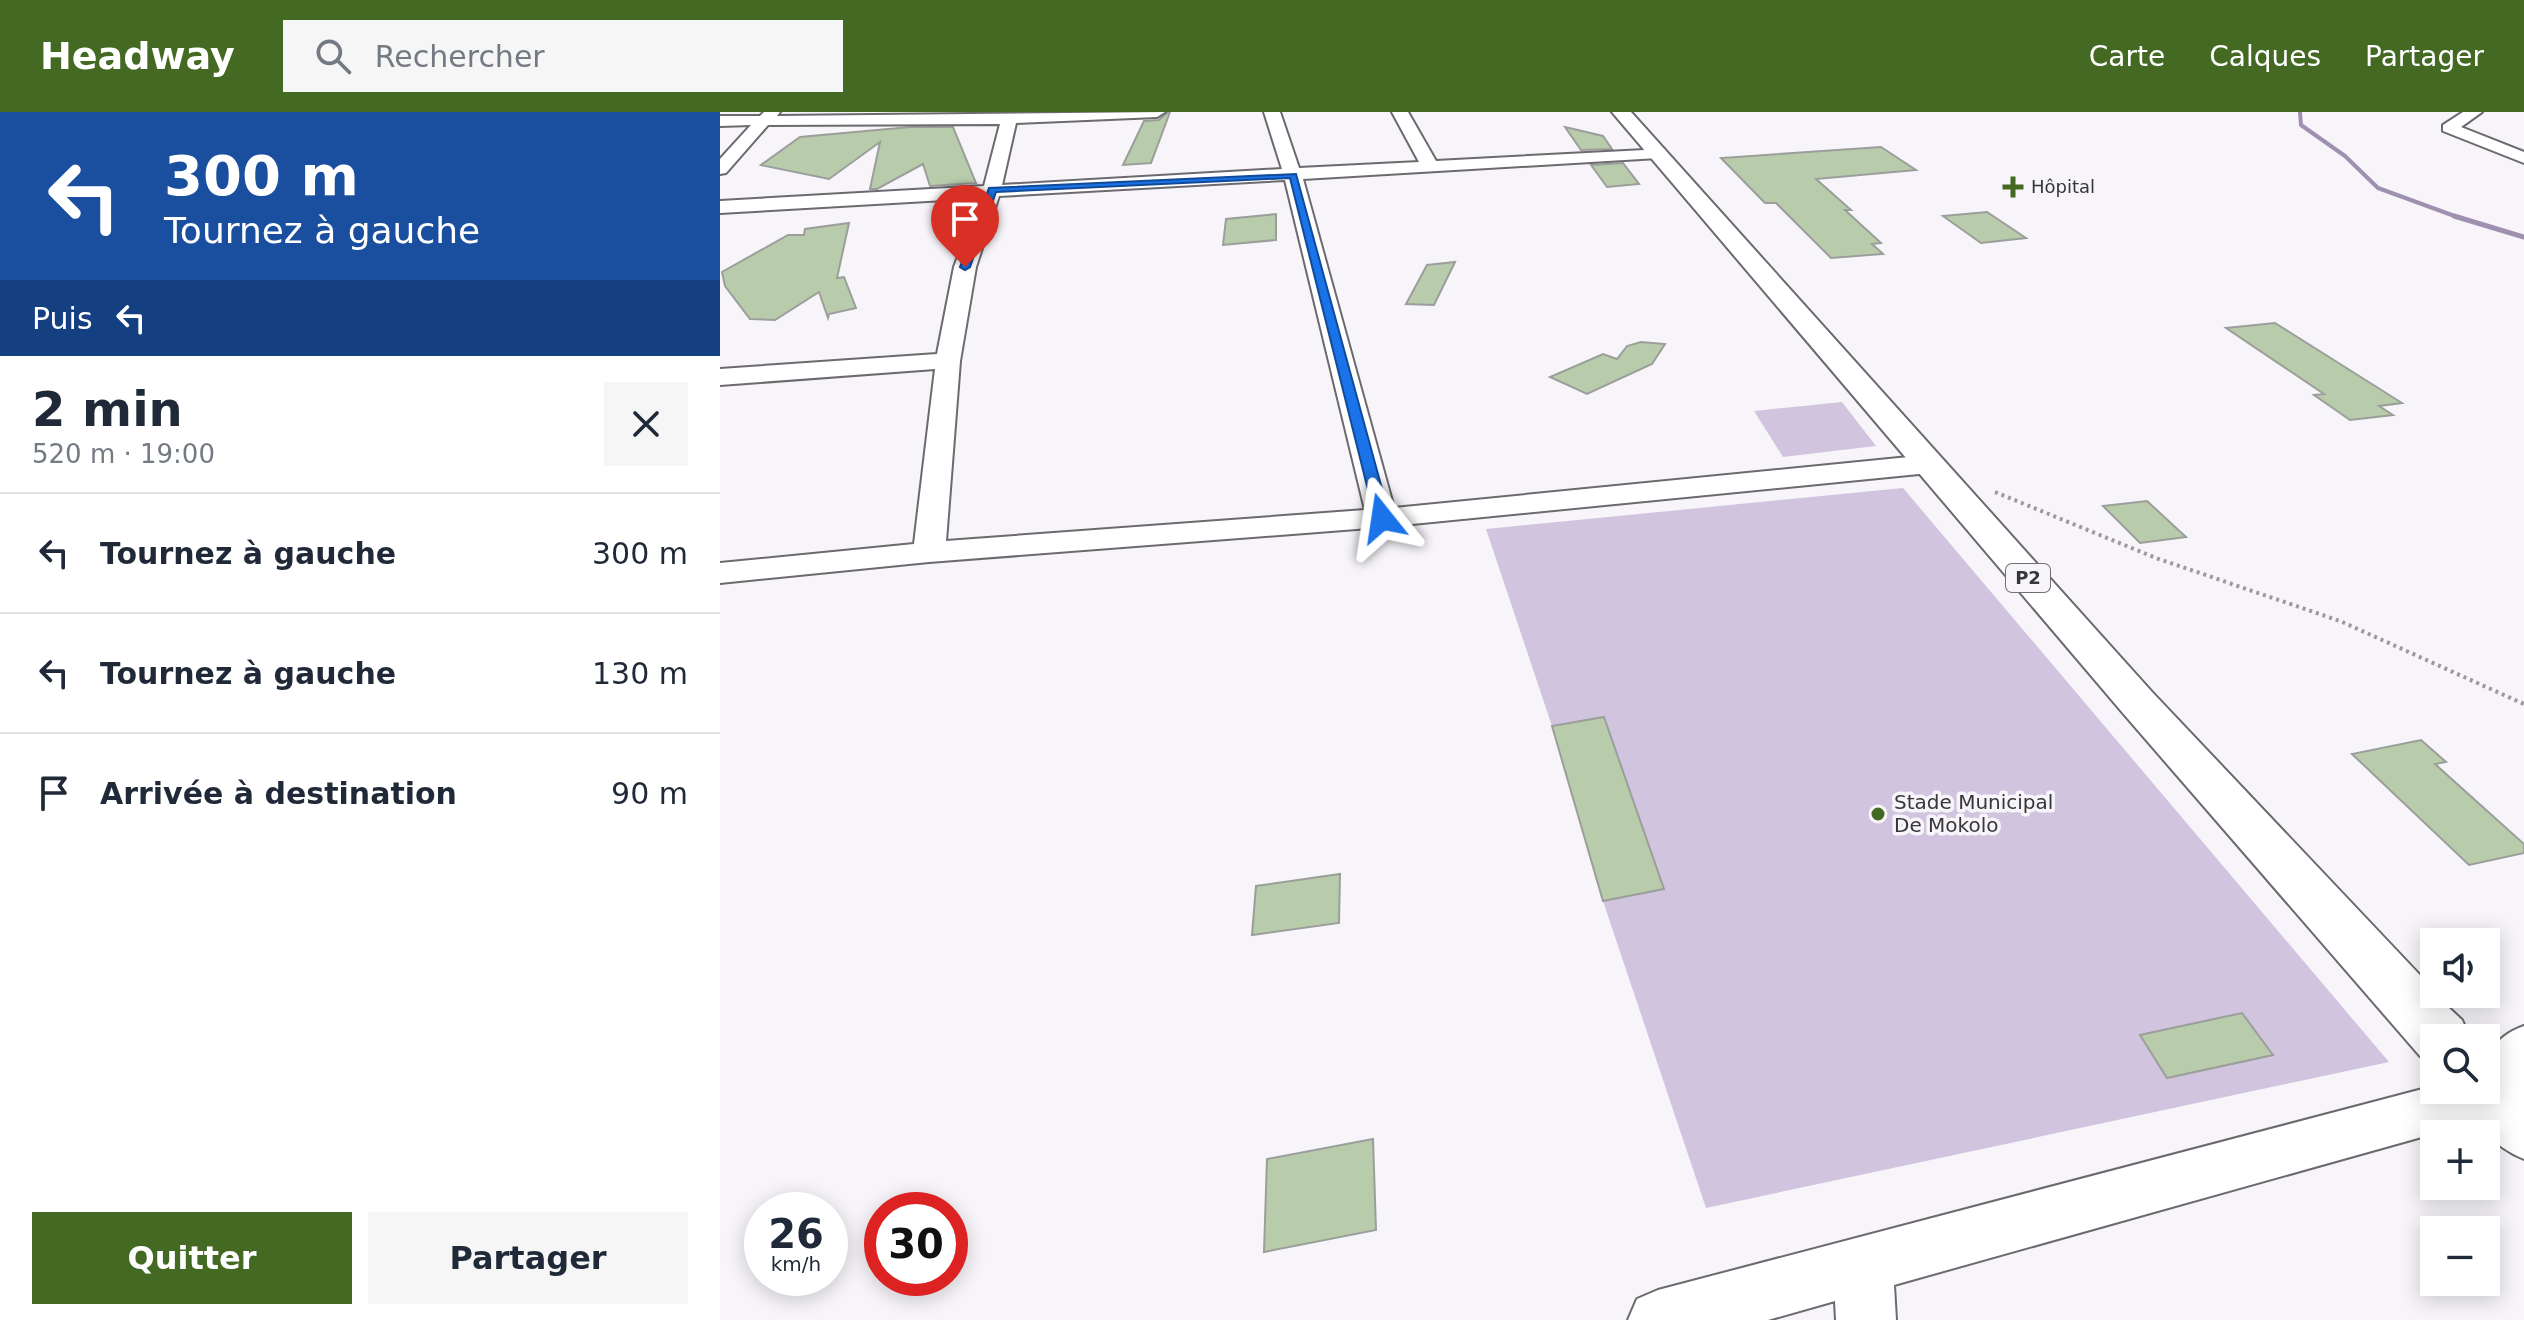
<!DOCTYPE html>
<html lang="fr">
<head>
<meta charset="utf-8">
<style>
  body { margin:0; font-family:"DejaVu Sans",sans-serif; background:#f6f6f7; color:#1f2937; height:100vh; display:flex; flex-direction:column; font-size:30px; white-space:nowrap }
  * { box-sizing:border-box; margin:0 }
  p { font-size:26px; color:#747a83 }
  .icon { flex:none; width:44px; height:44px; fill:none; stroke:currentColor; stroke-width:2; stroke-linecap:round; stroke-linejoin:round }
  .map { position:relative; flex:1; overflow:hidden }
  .side { display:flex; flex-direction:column; background:#fff; width:720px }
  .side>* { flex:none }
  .guide { background:#1a4fa0; color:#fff; overflow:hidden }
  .fabs { position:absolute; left:1700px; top:816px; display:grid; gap:16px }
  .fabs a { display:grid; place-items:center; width:80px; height:80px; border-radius:0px; background:#fff; box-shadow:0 4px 20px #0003; font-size:40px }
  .speed { position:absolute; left:24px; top:1080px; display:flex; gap:16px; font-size:40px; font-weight:700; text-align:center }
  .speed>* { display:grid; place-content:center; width:104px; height:104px; border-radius:50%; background:#fff; box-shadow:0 4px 20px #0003; line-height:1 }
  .speed small { font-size:20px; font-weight:400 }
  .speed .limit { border:12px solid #d22; background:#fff; color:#111 }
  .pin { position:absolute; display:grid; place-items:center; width:68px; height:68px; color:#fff; margin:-82px -34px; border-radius:50% 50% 50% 0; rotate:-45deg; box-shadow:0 0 8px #0007 }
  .pin .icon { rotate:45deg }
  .me { position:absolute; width:88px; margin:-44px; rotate:345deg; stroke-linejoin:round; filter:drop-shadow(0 0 6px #0008) }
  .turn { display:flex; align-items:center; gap:28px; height:168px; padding:0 32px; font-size:36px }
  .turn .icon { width:104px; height:104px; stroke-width:2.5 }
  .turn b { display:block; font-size:56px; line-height:68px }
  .then { display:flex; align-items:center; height:76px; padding:0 32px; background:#0003; gap:16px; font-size:30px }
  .round { display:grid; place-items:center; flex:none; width:84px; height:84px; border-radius:0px; background:#f6f6f7 }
  .overview { display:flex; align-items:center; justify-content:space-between; height:136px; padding:0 32px }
  h1 { font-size:48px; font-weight:700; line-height:60px }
  .cta { display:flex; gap:16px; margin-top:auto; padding:16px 32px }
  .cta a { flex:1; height:92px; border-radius:0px; background:#436923; color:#fff; font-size:32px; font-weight:700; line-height:92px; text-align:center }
  .cta a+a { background:#f6f6f7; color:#1f2937 }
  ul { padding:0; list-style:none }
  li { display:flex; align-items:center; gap:24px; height:120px; padding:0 32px; border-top:2px solid #e0e1e3 }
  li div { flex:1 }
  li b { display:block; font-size:30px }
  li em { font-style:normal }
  header { display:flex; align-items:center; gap:48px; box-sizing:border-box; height:112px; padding:0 40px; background:#436923; color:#fff }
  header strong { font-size:38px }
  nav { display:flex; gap:44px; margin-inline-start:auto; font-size:28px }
  .search { width:560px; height:72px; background:#f6f6f7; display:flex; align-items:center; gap:20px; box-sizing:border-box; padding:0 28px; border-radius:0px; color:#747a83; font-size:30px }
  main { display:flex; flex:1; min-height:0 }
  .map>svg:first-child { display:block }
</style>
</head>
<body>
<header>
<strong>Headway</strong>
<div class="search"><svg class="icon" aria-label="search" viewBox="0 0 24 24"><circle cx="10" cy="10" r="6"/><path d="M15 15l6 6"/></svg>Rechercher</div>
<nav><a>Carte</a><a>Calques</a><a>Partager</a></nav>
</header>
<main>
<section class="side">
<div class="guide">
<div class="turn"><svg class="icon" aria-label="left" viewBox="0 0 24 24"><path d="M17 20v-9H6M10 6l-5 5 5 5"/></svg><div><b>300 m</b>Tournez à gauche</div></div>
<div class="then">Puis<svg class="icon" aria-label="left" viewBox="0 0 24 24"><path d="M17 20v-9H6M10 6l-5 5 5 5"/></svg></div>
</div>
<div class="overview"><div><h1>2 min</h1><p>520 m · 19:00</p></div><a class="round"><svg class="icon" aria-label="close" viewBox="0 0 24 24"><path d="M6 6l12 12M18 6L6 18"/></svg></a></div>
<ul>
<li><svg class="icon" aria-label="left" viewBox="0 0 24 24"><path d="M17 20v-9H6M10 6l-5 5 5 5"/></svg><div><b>Tournez à gauche</b></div><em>300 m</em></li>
<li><svg class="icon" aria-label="left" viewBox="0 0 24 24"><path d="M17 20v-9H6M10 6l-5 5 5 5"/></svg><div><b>Tournez à gauche</b></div><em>130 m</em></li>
<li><svg class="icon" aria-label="arrive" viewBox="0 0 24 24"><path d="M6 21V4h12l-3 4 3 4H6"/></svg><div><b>Arrivée à destination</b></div><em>90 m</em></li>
</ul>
<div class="cta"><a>Quitter</a><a>Partager</a></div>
</section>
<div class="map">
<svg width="1804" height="1208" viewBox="0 0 1804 1208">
  <rect width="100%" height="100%" fill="#f7f5fa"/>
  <!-- green -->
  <path fill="#d1c4df" d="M1122 290 1156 334 1063 345 1034 299Z
    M1183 376 1669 950 986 1096 883 789 832 614 766 417Z"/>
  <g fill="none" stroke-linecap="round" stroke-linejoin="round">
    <!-- stream-far1 -->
    <path stroke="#9f90b0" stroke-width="4" d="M1580 0 1581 13 1625 44 1658 76 1740 106"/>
    <!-- stream -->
    <path stroke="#9f90b0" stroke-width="5" d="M1734 104 1804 125"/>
  </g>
  <!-- building -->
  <path fill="#b8ccab" stroke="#9b9e9a" stroke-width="2" d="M448 0H450L431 51 403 53 424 9 439 8Z
    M190 15H233L256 71 210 74 203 52 157 77H150L160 30 109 67 41 53 80 25Z
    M845 15 883 24 892 37 861 38Z
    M1161 35 1196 58 1096 67 1131 98H1125L1161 131 1152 132 1163 142 1111 146 1056 91H1045L1001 46Z
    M903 51 919 72 887 75 871 53Z
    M1267 100 1306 126 1261 131 1223 104Z
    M556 102V128L503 133 506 107Z
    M129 111 117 166 124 165 136 196 109 202 108 206 99 180 55 208 30 207 5 174 2 160 68 123H84L85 117Z
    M735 150 714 193 686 192 707 153Z
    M1555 211 1682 291 1659 294 1673 303 1630 308 1594 283 1604 282 1506 216Z
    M921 230 945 232 932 252 867 282 830 265 883 242 897 247 907 234Z
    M1427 389 1466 425 1420 431 1383 394Z
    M884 605 944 777 883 789 832 614Z
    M1701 628 1726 650 1715 652 1804 732V741L1749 753 1632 642Z
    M620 762 619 811 532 823 536 774Z
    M1522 901 1553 943 1447 966 1420 923Z
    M653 1027 656 1118 544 1140 547 1047Z"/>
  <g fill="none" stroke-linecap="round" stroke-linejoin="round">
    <!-- minor casing -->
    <g stroke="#6c6a6f" stroke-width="4">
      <path id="minor" d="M44 0H60L57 4 445 0 437 5 296 11 282 73 562 57 544 0H560L579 56 699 50 672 0H688L716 49 944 37 946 41 944 45 938 46 583 67 674 396 1209 343 1219 346 1223 352 1219 358 1209 361 662 415 209 450 0 471V451L194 432 215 257 0 273V257L217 242 234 155 260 86 0 101V89L264 74 280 12 48 13 6 61 0 62V47L31 13 0 14V4H40ZM565 68 645 398 226 429 240 249 256 155 279 84Z
        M1743 0H1762L1741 15 1804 40V51L1723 19V13Z
        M1804 914V981L1791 1000 1174 1173 1176 1208H1116L1115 1189 1048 1208H908L917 1187 938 1178 1714 974V978H1766C1766 945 1771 926 1804 914Z"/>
    </g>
    <!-- primary casing -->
    <g stroke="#6c6a6f" stroke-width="4">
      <path id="primary" d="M892 0H911L1432 580 1714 878V882L1742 908 1750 926H1714V949L1700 944 1402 600Z
        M1766 947 1787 955 1804 973V1047C1774 1035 1750 1008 1737 978H1766Z"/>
    </g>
    <!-- path -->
    <path stroke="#9b999d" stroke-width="4" stroke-dasharray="3 4" stroke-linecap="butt" d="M1275 380 1436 446 1620 509 1804 592"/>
    <!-- minor -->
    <use href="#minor" fill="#fff" fill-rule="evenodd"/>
    <!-- primary -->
    <use href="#primary" fill="#fff" fill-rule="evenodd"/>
  </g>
  <!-- route -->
  <path fill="#1a73e8" stroke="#114b97" stroke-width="2" d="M576 62 670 406 667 409 662 411 655 406 570 66 276 80 250 155 245 158 240 155 269 76Z"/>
  <!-- markers -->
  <g fill="#436923" stroke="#f7f5fa" stroke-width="3">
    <path d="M1289 63h8v8h8v8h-8v8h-8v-8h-8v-8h8z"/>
    <circle cx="1158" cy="702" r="8"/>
  </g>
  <g text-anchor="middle" stroke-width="7" stroke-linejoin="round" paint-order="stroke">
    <!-- far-poi labels -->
    <g font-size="18" fill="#373638" stroke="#f7f5fa" text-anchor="start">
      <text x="1311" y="81">Hôpital</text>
    </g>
    <!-- shield labels -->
    <rect fill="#f7f5fa" stroke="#716f72" stroke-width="2" x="1286" y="452" width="44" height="28" rx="6"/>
    <g font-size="18" font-weight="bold" fill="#373638">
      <text x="1308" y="472">P2</text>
    </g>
    <!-- poi labels -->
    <g font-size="20" fill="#373638" stroke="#f7f5fa" text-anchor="start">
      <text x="1174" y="697">Stade Municipal<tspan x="1174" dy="23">De Mokolo</tspan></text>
    </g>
  </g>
</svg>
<div class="fabs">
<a><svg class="icon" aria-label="sound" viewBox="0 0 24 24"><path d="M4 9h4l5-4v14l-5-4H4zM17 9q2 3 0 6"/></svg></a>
<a><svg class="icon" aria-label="search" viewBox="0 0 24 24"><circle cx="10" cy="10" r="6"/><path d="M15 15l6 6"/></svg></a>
<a>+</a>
<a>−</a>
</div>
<div class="speed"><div>26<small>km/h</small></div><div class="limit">30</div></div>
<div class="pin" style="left:245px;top:155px;background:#d93025"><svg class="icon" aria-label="arrive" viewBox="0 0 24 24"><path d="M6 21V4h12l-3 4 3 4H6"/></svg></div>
<svg class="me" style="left:662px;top:406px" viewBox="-20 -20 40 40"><path d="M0-17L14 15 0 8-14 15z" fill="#1a73e8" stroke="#fff" stroke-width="4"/></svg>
</div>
</main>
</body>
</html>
